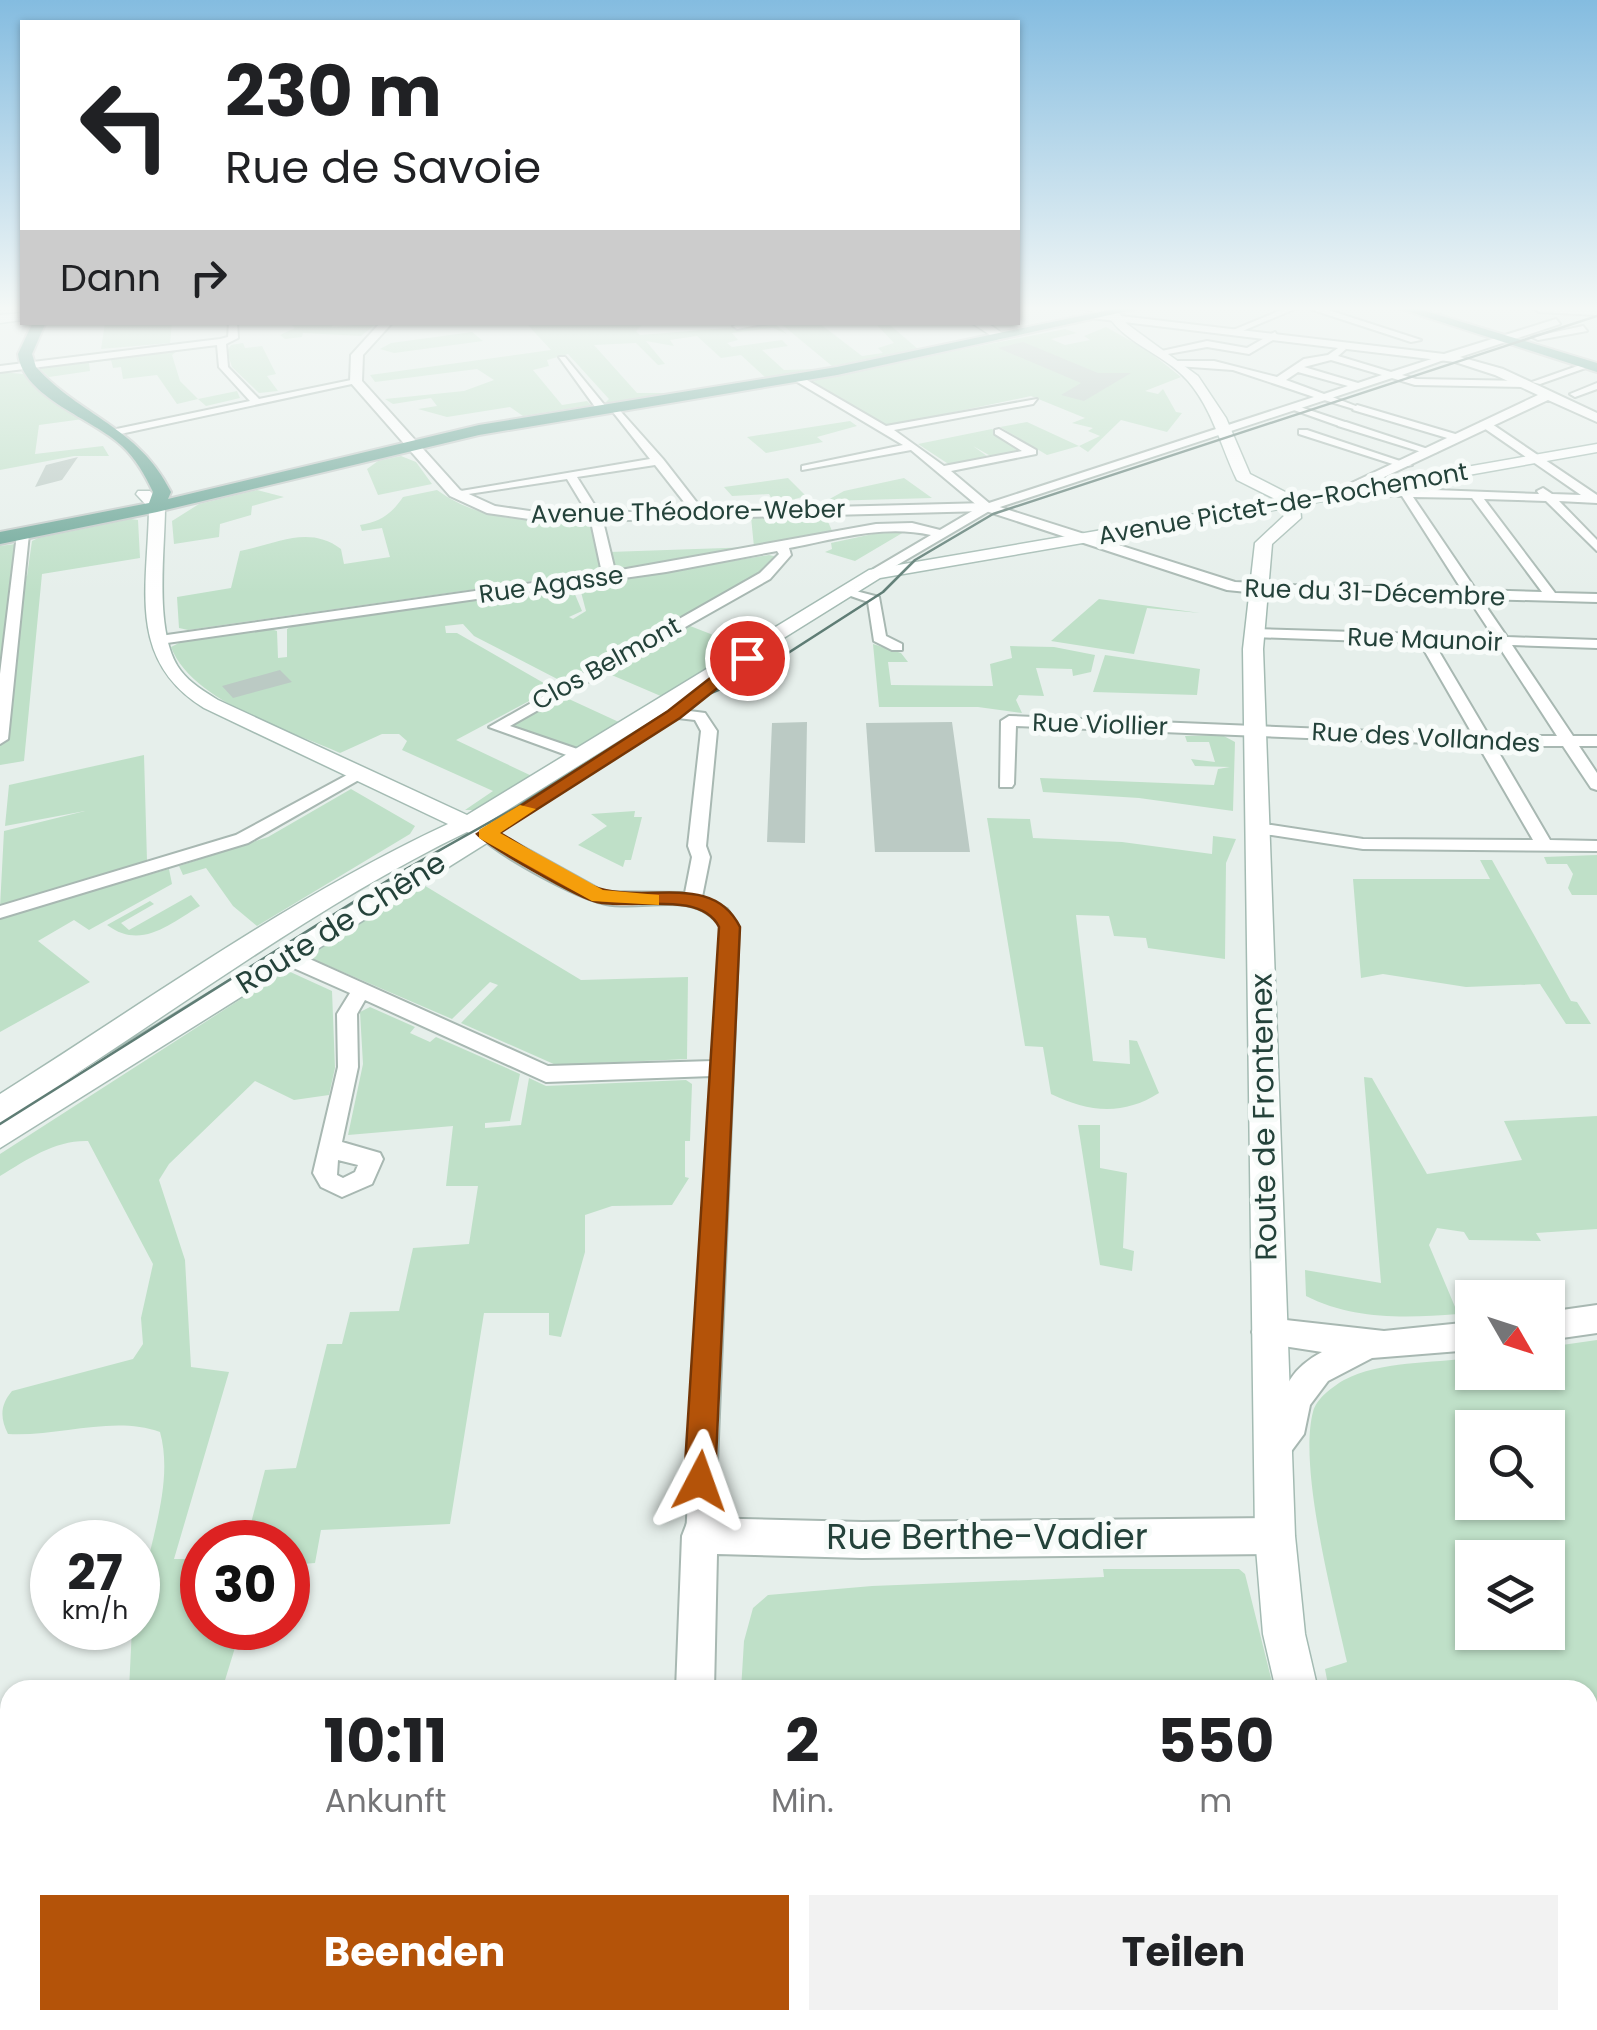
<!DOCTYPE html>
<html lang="de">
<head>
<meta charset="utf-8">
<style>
  body { margin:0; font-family:Poppins,sans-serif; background:#f2f2f2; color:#202124; height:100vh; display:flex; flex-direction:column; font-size:38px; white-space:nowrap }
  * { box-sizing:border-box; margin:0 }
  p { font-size:32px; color:#757577 }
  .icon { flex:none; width:55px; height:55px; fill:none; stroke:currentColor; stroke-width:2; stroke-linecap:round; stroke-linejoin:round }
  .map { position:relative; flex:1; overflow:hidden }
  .panel { position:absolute; left:0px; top:1680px; width:1598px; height:350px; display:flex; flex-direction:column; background:#fff; border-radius:30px 30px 0 0; box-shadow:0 2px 8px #0004 }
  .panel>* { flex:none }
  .banner { position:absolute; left:20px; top:20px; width:1000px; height:305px; border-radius:0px; box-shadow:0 2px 8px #0004; background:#fff; color:#202124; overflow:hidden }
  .needle { width:65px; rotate:129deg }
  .controls { position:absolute; left:1455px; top:1280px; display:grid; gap:20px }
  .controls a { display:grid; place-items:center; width:110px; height:110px; border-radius:0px; background:#fff; box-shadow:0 2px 8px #0004; font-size:50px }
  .speed { position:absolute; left:30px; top:1520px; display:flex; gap:20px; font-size:50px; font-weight:700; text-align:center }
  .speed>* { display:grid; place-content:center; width:130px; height:130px; border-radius:50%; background:#fff; box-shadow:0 2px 8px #0004; line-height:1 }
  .speed small { font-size:25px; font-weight:400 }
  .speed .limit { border:15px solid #d22; background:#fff; color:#111 }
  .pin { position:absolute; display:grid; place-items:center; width:85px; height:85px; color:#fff; margin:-42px; border:5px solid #fff; border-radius:50%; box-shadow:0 2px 10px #0007 }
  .me { position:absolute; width:110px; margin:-55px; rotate:4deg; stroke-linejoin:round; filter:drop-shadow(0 0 8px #0008) }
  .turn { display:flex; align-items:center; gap:35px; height:210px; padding:0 40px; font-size:45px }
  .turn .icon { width:130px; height:130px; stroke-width:2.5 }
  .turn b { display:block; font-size:70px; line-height:85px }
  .then { display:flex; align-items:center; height:95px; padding:0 40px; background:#0003; gap:20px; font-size:38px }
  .eta { display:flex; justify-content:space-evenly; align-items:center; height:170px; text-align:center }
  .eta b { font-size:60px; font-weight:700; line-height:70px }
  .primary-button { display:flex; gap:20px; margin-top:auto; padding:20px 40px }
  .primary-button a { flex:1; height:115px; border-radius:0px; background:#b45309; color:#fff; font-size:40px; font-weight:700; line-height:115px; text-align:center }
  .primary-button a+a { background:#f2f2f2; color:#202124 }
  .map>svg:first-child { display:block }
</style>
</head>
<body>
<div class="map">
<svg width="1597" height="2030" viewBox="0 0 1597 2030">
  <rect width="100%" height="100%" fill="#e6efeb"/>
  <!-- green -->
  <path fill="#bfe0c8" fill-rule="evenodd" d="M525 322 644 323 636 331 640 335 775 324 787 334 773 328 732 333 738 340 727 343 732 347 782 340 788 346 762 350 784 370 817 369 766 378 741 355 721 358 697 336 670 340 674 346 646 341 665 364 658 365 636 343 594 345 637 393H672L605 403 609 399 568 354 547 360 549 366 533 370 562 405 587 401 591 405 523 416 510 407 447 417 418 409 437 406 431 398 393 404 385 399 464 391 494 380 477 369 375 382 370 375 551 350Z
    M105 323H172L170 343 101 349Z
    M289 323H333L332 327 377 323 361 336 303 333 302 337 285 339 280 335 295 328Z
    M780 323H819L862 356 883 353 878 348 894 343 875 323H896L889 324 919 350 832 366Z
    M1106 327 1147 350 1181 377 1145 391 1158 394 1163 389 1176 412 1182 413 1167 432 1121 420 1088 452 1079 446 1047 455 1000 427 1027 422 1079 446 1100 436 1088 431 1093 428 1072 423 1085 418 1031 396 887 426 809 380 1065 329 1077 333 1051 339 1065 345 1090 340 1084 336Z
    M472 332 483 341 394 353 380 349 391 343Z
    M243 343 245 348 262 346 276 374 267 376 278 391 259 393 232 367 227 351 231 345Z
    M215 345 177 351 172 355 180 381 198 399 237 391 240 398 206 406 198 399 177 404 157 375 123 379 121 367 113 368 111 360 89 363 90 371 49 377 38 367Z
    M0 372 23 374 83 419 39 425 35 454 103 446 109 456H74L0 470Z
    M850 421 857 426 817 437 823 442 766 453 747 437Z
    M992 429 1026 452 994 458 973 446 991 459 953 467 918 444Z
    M401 456 416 462 432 484 378 495 367 469 378 461Z
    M788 478 806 496 795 499 796 503 773 501 769 494 732 496 724 487Z
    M904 478 932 498 826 501 844 491Z
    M257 490 284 497 252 506 251 515 220 524 219 537 174 544 172 521 199 504Z
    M437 490C487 526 536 518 593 524L603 571 188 630 179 628 177 597 231 588 240 551C274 545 308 524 341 549L344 564 390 557 382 528 362 531 360 525C379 522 391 515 403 497Z
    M825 515 833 533C793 541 641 577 612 566L609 552 754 547 751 517Z
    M131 519 138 520 140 558 42 574 24 761 0 765V546L15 544 10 578 27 576 32 541 38 538Z
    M882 532H904L855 561 825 552 832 549 831 543Z
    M769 555 777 557 756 579 563 682 474 636 463 624 445 626 446 633H457L549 686 546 692 456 740 534 777 480 810H465L493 791 402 750 407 741 399 734H382L340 753C289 730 192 702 171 647L181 642 271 629 277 631 278 658 287 657V629L292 626 562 587 574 592 582 611 569 617 573 619 586 611 581 592 594 584Z
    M1099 599 1200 613 1147 608 1134 654 1051 641Z
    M685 624 744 647 663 697 600 670Z
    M873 644 901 653 908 662H888L891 685 993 686 990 664 1012 658 1010 646 1054 647 1095 655 1091 672 1073 676 1072 669 1036 668 1044 696 1019 695 1016 700 1022 713 978 707H879Z
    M1105 655 1200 669 1197 695 1093 692Z
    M558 694 621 723 578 750 511 729 509 722Z
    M1222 735 1235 742 1233 811 1139 798 1043 792 1040 778 1214 785 1218 769 1230 767 1195 766 1191 759 1215 762 1209 742H1187L1185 736Z
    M144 755 147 861 0 907 4 831 85 811 5 826 9 785Z
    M351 789 415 826 410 834 257 926 233 906 206 868 183 875 179 866 268 837Z
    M635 811 634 817H642L631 860H625L623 867 578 845 607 826 591 814Z
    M987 818 1030 819 1033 838 1122 842 1212 854 1213 836 1236 839 1226 863 1225 959 1148 948 1146 938 1114 936 1109 916 1076 915 1093 1061 1130 1064 1129 1040 1137 1041 1159 1093C1123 1116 1088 1112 1051 1094L1043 1047 1025 1046Z
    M1597 855V895H1572L1568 888 1573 874 1567 864H1547L1544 857Z
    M1480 860H1492L1571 1001 1577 1002 1591 1024H1566L1540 984 1466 987 1383 974 1361 978 1353 879H1490Z
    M169 869 172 884 89 930 74 920 38 941 90 982 0 1032V916Z
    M422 884 581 980 688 977 687 1059 556 1065 461 1023 498 985 490 982 452 1019 308 957Z
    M191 895 200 906C168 925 141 950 107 925L150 901 154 904 121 923 129 930Z
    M286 970 332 991 335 1068 329 1095 294 1100 255 1081 169 1164 159 1180 185 1260 191 1367 229 1372 174 1559H202V1628H241L222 1690H129L132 1628H138C138 1564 177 1494 160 1432 113 1415 58 1437 8 1434 0 1418 0 1405 12 1391L133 1359 143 1344 141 1318 153 1264 88 1141C55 1140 28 1159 0 1176V1154Z
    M370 1007 415 1027 410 1033 430 1042 436 1037 520 1074 510 1121 485 1123V1128L521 1125 529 1078 546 1086 686 1080 692 1084 690 1141H685V1177L689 1178 672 1205 612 1206 585 1215V1252L561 1337 549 1335V1313H484L450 1524 321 1530 315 1563 288 1565V1542H246L265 1470 296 1468 327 1344H342L350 1312 399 1311 413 1248 469 1244 478 1186H446L453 1126 348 1135 363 1064 360 1012Z
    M1364 1077 1372 1078 1427 1174 1522 1160 1504 1121 1597 1116V1229L1536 1233 1541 1241 1469 1240 1464 1232 1437 1228 1429 1245 1458 1314C1406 1318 1353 1320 1306 1296L1305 1270 1381 1283Z
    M1078 1125H1100V1168L1127 1173 1123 1248 1134 1251 1132 1271 1100 1265Z
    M1597 1340V2030H1449L1445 2020H1588V1690H1329L1325 1669 1347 1662C1334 1603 1298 1468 1313 1412 1316 1399 1332 1387 1344 1380 1380 1361 1433 1363 1472 1358V1372H1548V1347ZM1472 1428H1548V1502H1472ZM1472 1558H1548V1632H1472Z
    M1103 1569H1239L1245 1574 1274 1690H741L744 1641 753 1608 768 1595 872 1586 1104 1577Z
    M690 2020H1388L1392 2030H687Z"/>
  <!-- building -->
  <path fill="#bbcac4" d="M1023 342 1098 373H1131L1084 401 1061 395 1081 383 998 348Z
    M78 457 62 480 35 487 46 465Z
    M280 670 292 682 233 698 222 686Z
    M807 722 805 843 767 842 772 723Z
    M952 722 970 852H875L866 723Z"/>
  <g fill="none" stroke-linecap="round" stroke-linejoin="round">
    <!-- pedestrian casing -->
    <g stroke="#a8b8b2" stroke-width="4">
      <path id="pedestrian" d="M1321 395H1327L1361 408 1357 410 1321 399Z
        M1294 405 1345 422 1346 424 1339 426 1291 409Z"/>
    </g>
    <!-- minor casing -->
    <g stroke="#a8b8b2" stroke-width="4">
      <path id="minor" d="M1084 309H1100L1114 313 1110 316Z
        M1284 309H1295L1240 332 1233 330Z
        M229 322H237L238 338 226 344 228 367 259 399 356 379 361 382 111 436 106 433 107 431 250 401 219 367 217 345 0 372V366L220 339 228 337Z
        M744 322H773L737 329 733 326Z
        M1275 332 1278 337 1249 354 1207 347 1162 355 1157 352 1207 341 1247 348Z
        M1341 346 1346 349 1338 356 1391 372 1447 354 1452 357 1402 375 1416 379 1525 381 1530 384 1525 387 1415 385 1392 378 991 510 875 578 869 574 870 571 931 535C884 524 835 539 789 548L791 555 770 579 510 726 589 753V759L583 761 489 727 760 573 779 554 777 551 666 572 160 644 153 640 160 636 602 573 590 517 567 479 455 496 449 493 650 459 609 407 614 404 663 459 705 513 695 516 655 465 577 477 602 517 615 571 876 524 912 523 940 530 979 507 911 450 802 470V466L903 445 794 380V376H800L886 426 1037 399 1033 404 894 430 944 466 1022 451 995 434V430L999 429 1036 450V454L951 471 989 503 1314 397 1233 370 1177 366 1174 361H1214L1277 377 1304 359 1328 355ZM1331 360 1382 375 1358 383 1304 367ZM1298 372 1348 386 1324 394 1286 380Z
        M559 357H565L606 407V411H598Z
        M1586 363 1594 365 1540 384 1532 382Z
        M1597 383V389L1575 397 1570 394Z
        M1357 405 1462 436 1463 438 1454 440 1353 410Z
        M1338 422H1346L1437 452 1428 454 1338 426Z
        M1481 422H1489L1597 495V503L1559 501 1597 540V551L1546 501 1484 499 1555 593 1597 594V602L1481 599 1507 637 1597 640V648L1512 645 1573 736H1597V746H1579L1597 773V790L1591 788 1563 746H1495L1550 840 1597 841V851L1363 849 1258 833 1250 828 1258 823 1363 839 1533 840 1478 745 1016 726 1014 784 1012 787H1000L1001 721 1009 716 1473 735 1420 643 1253 637 1246 633 1253 629 1493 636 1468 598 1257 592 1250 588 1257 584 1462 590 1402 496 1348 494 1342 491 1348 488 1397 489 1392 482 1398 479 1409 489 1539 494 1537 491 1543 488 1552 494 1581 495 1481 426ZM1413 497 1472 498 1542 592 1476 590ZM1434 643 1498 645 1557 736H1489Z
        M1299 430H1307L1412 465 1402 467 1299 434Z
        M23 530 29 534 8 739 0 744V674L17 534Z
        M848 589 879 597 886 636 902 644V650H892L874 641 868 602 848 595Z
        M674 709 705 713 717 731 706 846 710 857 702 897 727 909 739 927 714 1536 710 1546 700 1550 690 1546 686 1536 712 1076 546 1082 365 1000 357 1014 358 1067 342 1142 380 1153 383 1159 372 1184 342 1197 321 1187 313 1173 338 1067 337 1014 350 993 280 962 277 957 287 951 294 952 548 1066 713 1061 721 927C694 888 645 912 606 904 574 897 500 856 477 834L486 829 492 830 604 892 685 893 692 857 688 846 701 731 695 720 669 717 666 714ZM338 1160 358 1165 355 1172 343 1178 337 1175Z
        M358 769 366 774 364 777 248 843 0 918V906L236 835Z"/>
    </g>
    <!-- tertiary casing -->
    <g stroke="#a8b8b2" stroke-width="4">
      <path id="tertiary" d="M1310 309H1325L1421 340 1411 342Z
        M1534 309H1597V315L1539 312Z
        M1095 313 1444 354 1556 319 1560 324 1460 357 1503 369 1597 413V422L1548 400 1346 495 1341 494V488L1538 395 1495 375 1455 362 1091 318Z
        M381 322H393L363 355 362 381 460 490 495 506 550 514 987 503 1235 582 1257 583 1265 588 1257 593 1227 590 986 511 550 522 487 513 450 496 350 382 351 355Z
        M1583 326 1587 331 1538 340 1532 337Z
        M1597 1305V1333L1548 1340V1312Z
        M1268 1318 1384 1331 1472 1322V1350L1372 1358 1328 1381 1310 1405 1304 1434 1284 1461 1272 1466 1260 1461 1255 1450C1260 1438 1273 1427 1276 1415 1285 1385 1292 1368 1322 1352L1257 1342 1252 1332 1257 1322Z
        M700 1518 862 1522 1275 1518 1288 1523 1293 1536 1288 1549 1275 1554 862 1558 717 1554 714 1690H676L682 1536 687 1523Z
        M637 2020H683L680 2030H634Z"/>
    </g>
    <!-- secondary casing -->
    <g stroke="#a4bbb3" stroke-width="3">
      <path id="secondary" d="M1104 309H1116L1127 324 1198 376 1226 418 1250 474 1295 497 1597 444V452L1300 505 1301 518 1272 544 1263 649 1295 1536 1305 1634 1318 1690H1276L1263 1634 1255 1536 1243 649 1255 543 1286 514 1285 508 880 578 485 824 498 826V836L0 1148V1094C146 1002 291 897 448 824L204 708C126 660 148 587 149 508L136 494 138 491H150L165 507C165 551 153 635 181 671 190 683 205 692 218 700L467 815 869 570 1277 500 1237 480C1221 447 1213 410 1188 381 1163 352 1122 344 1104 309ZM467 832 470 833 65 1081C196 996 326 900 467 832Z
        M22 313V320L0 323V315Z
        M970 322H986L1008 337 998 340Z
        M1388 2020H1438L1442 2030H1392Z"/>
    </g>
    <!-- primary casing -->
    <g stroke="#c2cac8" stroke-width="4">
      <path id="primary" d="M1114 309H1137L837 375 479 435 157 512 0 544V532L149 503 153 492C145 475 136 459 122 446 94 419 23 398 18 354L33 322H46L32 354 36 367C81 417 138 426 171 492L168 499 479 425 837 367Z
        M1401 309H1419L1597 363V372Z"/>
    </g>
    <!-- pedestrian -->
    <use href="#pedestrian" fill="#fff" fill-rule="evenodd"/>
    <!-- minor -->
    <use href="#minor" fill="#fff" fill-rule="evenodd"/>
    <!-- tertiary -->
    <use href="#tertiary" fill="#fff" fill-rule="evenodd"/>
    <!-- secondary -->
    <use href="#secondary" fill="#fff" fill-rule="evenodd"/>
    <!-- primary -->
    <use href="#primary" fill="#6aa596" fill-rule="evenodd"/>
    <!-- tram -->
    <path stroke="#5f7d75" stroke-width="2.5" d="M0 1124 406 869 517 807 673 709 754 675 883 592 915 560 993 514 1597 316"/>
  </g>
  <!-- sky -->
  <linearGradient id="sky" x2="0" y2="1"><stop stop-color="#84bce0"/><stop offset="0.52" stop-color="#f4f8f6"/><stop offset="1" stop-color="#f4f8f6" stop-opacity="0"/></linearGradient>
  <rect width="1597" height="593" fill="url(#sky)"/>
  <!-- route -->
  <path fill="#b45309" stroke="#753606" stroke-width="2.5" d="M741 654 755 658 680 718 500 833C529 849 574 883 605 890 652 901 714 874 740 927L715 1481 711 1492 700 1496 688 1492 684 1481 719 927C701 890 631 910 597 902 579 898 489 847 477 834L668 711Z"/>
  <!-- slow -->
  <path fill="#f59e0b" d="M520 805 536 809 500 833 603 890 659 895V905L592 901 479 838V830Z"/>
  <g text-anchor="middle" stroke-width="10" stroke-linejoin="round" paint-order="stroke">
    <!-- far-street labels -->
    <g font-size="25" fill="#24423a" stroke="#f7fbf9">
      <text transform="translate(1283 503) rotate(-10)" y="9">Avenue Pictet-de-Rochemont</text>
      <text transform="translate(688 511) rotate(-1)" y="9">Avenue Théodore-Weber</text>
      <text transform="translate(551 584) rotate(-8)" y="9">Rue Agasse</text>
      <text transform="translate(1375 592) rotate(2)" y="9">Rue du 31-Décembre</text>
      <text transform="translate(1425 639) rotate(2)" y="9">Rue Maunoir</text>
      <text transform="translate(606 663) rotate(-29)" y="9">Clos Belmont</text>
      <text transform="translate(1100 724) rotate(2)" y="9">Rue Viollier</text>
      <text transform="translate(1426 737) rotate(3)" y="9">Rue des Vollandes</text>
    </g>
    <!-- street labels -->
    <g font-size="30" fill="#24423a" stroke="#f7fbf9">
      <text transform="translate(341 923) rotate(-32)" y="10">Route de Chêne</text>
      <text transform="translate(1264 1117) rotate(-91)" y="10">Route de Frontenex</text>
    </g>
    <!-- near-street labels -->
    <g font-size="35" fill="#24423a" stroke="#f7fbf9">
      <text x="987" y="1549">Rue Berthe-Vadier</text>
    </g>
  </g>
</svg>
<div class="controls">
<a><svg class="needle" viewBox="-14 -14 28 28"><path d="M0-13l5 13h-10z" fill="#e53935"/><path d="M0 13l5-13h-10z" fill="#757577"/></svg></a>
<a><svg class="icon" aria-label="search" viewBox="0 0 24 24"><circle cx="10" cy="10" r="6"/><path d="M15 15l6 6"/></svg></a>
<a><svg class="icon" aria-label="layers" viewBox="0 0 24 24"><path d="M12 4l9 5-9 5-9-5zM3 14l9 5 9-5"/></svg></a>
</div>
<div class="speed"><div>27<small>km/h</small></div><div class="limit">30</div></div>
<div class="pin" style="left:747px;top:658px;background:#d93025"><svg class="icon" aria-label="arrive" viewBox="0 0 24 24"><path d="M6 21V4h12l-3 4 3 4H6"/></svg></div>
<svg class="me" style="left:700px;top:1481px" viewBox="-20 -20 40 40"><path d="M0-17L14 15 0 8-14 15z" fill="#b45309" stroke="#fff" stroke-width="4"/></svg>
<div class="banner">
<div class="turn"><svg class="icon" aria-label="left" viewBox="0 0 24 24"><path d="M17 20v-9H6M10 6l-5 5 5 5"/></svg><div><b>230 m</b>Rue de Savoie</div></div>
<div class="then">Dann<svg class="icon" aria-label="right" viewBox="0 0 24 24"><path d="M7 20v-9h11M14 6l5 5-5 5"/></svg></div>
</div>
<section class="panel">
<div class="eta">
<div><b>10:11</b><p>Ankunft</p></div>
<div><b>2</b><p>Min.</p></div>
<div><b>550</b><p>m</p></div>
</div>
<div class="primary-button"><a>Beenden</a><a>Teilen</a></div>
</section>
</div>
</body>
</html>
